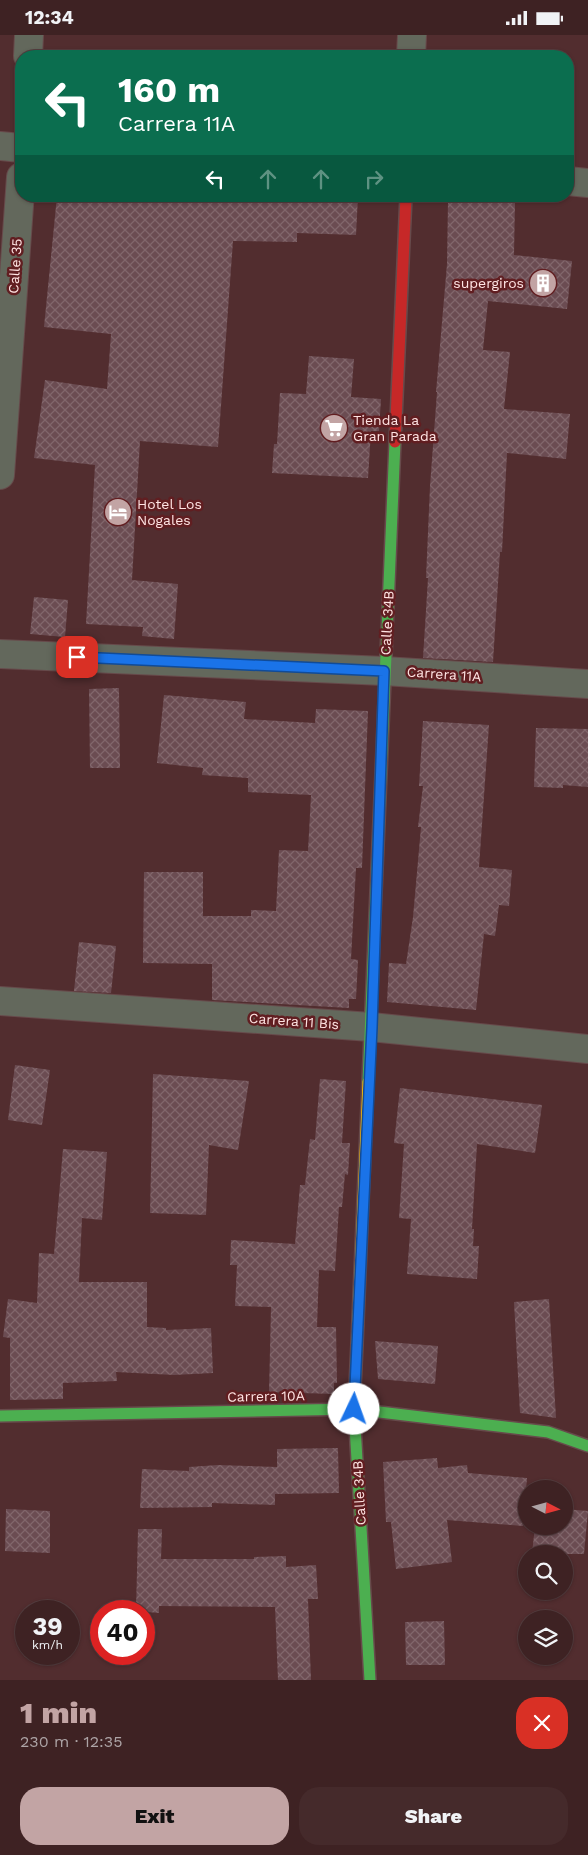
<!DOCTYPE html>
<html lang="en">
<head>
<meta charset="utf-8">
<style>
  body { margin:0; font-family:"Work Sans",sans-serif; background:#452a2b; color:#f1f3f6; height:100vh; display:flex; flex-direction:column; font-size:19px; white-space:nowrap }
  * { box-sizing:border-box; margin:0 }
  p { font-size:16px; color:#ada4a6 }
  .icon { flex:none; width:28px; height:28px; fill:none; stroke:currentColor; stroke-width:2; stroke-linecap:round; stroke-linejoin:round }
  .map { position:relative; height:1645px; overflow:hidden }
  .sheet { display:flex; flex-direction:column; background:#3e2223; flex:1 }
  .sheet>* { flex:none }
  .banner { position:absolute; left:15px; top:15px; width:559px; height:152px; border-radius:20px; box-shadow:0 1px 4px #0004,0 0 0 1px #573f41; background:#0b6e4f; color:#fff; overflow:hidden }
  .needle { width:32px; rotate:96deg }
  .fabs { position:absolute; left:518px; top:1445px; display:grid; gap:10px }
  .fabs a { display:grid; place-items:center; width:55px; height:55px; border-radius:50%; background:#3e2223; box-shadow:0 1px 4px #0004,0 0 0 1px #573f41; font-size:25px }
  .speed { position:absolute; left:15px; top:1565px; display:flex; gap:10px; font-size:25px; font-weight:700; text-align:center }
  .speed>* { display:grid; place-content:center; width:65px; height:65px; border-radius:50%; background:#3e2223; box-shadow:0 1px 4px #0004,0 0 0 1px #573f41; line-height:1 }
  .speed small { font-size:12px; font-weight:400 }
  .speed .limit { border:8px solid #d22; background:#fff; color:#111 }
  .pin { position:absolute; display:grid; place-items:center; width:42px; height:42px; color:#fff; margin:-21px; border-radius:10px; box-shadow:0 2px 8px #0006 }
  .me { position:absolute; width:55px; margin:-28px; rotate:3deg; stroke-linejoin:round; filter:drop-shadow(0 0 4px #0008) }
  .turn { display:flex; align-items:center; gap:18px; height:105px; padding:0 20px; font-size:22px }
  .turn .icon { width:65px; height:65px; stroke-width:2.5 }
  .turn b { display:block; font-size:35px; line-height:42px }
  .lanes { display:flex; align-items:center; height:48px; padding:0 20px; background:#0003; justify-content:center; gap:25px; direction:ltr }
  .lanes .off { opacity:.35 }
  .round { display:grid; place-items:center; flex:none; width:52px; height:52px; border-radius:20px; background:#452a2b }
  .summary { display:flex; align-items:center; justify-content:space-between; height:85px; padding:0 20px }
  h1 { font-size:30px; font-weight:800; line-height:38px; color:#c2a4a4 }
  .action { display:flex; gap:10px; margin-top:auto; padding:10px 20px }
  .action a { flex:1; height:58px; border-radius:20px; background:#c2a4a4; color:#111; font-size:20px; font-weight:800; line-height:58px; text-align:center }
  .action a+a { background:#452a2b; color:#f1f3f6 }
  .status { display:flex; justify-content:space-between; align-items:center; height:35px; padding:0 25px; background:#3e2223; direction:ltr }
  .status svg { height:14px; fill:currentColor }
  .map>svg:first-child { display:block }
</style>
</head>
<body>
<div class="status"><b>12:34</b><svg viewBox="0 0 49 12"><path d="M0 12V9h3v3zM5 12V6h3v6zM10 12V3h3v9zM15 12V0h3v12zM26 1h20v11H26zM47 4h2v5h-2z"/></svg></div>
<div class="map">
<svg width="588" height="1645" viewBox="0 0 588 1645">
  <defs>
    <pattern id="building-cross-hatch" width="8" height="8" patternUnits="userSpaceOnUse" patternTransform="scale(1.25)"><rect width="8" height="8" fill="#6b4c52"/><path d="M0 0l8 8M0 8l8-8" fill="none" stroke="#81666b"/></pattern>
  </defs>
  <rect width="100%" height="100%" fill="#522d2f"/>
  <!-- building -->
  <path fill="url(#building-cross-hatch)" d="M57 161H186L248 166V161H358L356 200 297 198V207L233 206 218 412 140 406 132 545 178 549 174 604 142 601 143 592 86 589 95 430 34 423 45 345 107 354 111 299 44 292Z
    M448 166 515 168 514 220 572 226 567 274 488 266 483 315 510 317 504 374 570 379 566 424 507 418 502 517H500L493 627 423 623 428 543H426L430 451 437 357H436L447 229Z
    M309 321 354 324 351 362 381 364 379 396H371L368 443 272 438 274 409H277L280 358 306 359Z
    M34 562 68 565 65 602 30 599Z
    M119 653 120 733H90L89 654Z
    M164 660 246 667 244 684 315 688 316 674 368 676 362 833H356L351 924 358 925 356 964H349V973L212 965V929L143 928 144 837H203V881H251V875L276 876 279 815 308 816 311 760 248 757V743L202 740 203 733 157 728Z
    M423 686 489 690 479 832 512 835 509 871 499 870 495 901 484 899 476 975 387 967 389 928 406 929 413 882 421 792H418L423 751H419Z
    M536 693 588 694V752L563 750V753L534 752Z
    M79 907 116 911 111 958 74 956Z
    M15 1030 50 1035 42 1090 8 1085Z
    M153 1039 249 1046 238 1115 209 1110 206 1180 150 1178Z
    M320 1044 346 1046 342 1108H350L348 1140 345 1139 342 1172H339L335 1236 319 1235 317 1292H336L337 1348H334V1359L269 1357 271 1272 235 1271 237 1230H230L231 1205 295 1209 300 1150H305L310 1104 315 1105Z
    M400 1053 542 1070 535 1118 477 1109 472 1194H474L473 1211H479L477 1244 407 1239 411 1184 399 1183 404 1109 394 1108Z
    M63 1114 107 1117 102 1185 82 1183 79 1247H147V1292L166 1293V1295L211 1293 213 1338 174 1340 116 1337 117 1346 63 1348V1364L10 1365V1303L3 1302 8 1264 37 1268 39 1218 54 1219Z
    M549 1264 556 1383 520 1378 514 1267Z
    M375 1306 438 1311 435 1349 378 1344Z
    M338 1413 339 1458 275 1459V1470L212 1468V1472L140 1473 142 1434 189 1436V1432L218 1430 277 1432V1414Z
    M437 1423 438 1433 467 1430 468 1438 527 1443 523 1491 447 1485 452 1527 396 1534 391 1487H386L383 1427Z
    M6 1474 50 1476V1518L5 1516Z
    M564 1474 588 1476 584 1519H532L535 1491H564Z
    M138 1494H162L161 1524H254V1522L286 1521V1532L316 1530 318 1564H308L311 1645H278L275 1572 159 1571V1578L136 1576Z
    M444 1586 445 1630H406L405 1587Z"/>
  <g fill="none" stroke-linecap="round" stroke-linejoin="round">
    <!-- street casing -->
    <g stroke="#674a4b" stroke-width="30">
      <path id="street" d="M28 21 29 0
        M411 21 412 0
        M0 111 21 113
        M568 146 588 148
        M0 440 21 142
        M0 619 384 636 588 649
        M0 966 371 992 588 1014"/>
    </g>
    <!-- fast casing -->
    <g stroke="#674a4b" stroke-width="14">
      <path id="fast" d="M368 1047 395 407
        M357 1309 354 1374 370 1645
        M0 1381 354 1374 548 1397 588 1411"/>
    </g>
    <!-- slow casing -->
    <g stroke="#674a4b" stroke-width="14">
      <path id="slow" d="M357 1309 368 1047"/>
    </g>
    <!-- jam casing -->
    <g stroke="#674a4b" stroke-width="14">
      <path id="jam" d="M395 407 406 161"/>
    </g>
    <!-- street -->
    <use href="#street" stroke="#63685c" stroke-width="28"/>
    <!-- fast -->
    <use href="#fast" stroke="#4caf50" stroke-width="11"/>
    <!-- slow -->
    <use href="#slow" stroke="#ffc107" stroke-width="11"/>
    <!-- jam -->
    <use href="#jam" stroke="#c62828" stroke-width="11"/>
  </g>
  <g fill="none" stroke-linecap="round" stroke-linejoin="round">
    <!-- route casing -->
    <g stroke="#114b97" stroke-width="12">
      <path id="route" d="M77 622 384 636 372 992 354 1374"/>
    </g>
    <!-- route -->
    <use href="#route" stroke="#1a73e8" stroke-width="9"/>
  </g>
  <!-- icons -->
  <defs>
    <g id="building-disc" transform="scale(1.4375)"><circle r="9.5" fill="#c2a4a4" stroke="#611e21"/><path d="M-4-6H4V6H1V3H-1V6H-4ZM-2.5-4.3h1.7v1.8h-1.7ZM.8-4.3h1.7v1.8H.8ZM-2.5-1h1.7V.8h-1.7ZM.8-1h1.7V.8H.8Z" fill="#fff"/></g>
    <g id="supermarket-disc" transform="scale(1.4375)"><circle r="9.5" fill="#c2a4a4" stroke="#611e21"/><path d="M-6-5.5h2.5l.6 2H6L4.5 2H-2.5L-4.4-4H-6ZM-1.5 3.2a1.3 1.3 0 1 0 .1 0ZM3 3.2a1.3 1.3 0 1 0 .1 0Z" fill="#fff"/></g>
    <g id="hotel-disc" transform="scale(1.4375)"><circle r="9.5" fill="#c2a4a4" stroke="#611e21"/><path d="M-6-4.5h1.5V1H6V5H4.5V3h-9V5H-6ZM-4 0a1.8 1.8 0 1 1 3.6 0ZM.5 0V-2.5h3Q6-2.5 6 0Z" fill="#fff"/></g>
  </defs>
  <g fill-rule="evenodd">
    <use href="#building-disc" x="543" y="248"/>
    <use href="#supermarket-disc" x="334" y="393"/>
    <use href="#hotel-disc" x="118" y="477"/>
  </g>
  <g text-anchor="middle" stroke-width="5" stroke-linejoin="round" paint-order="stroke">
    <!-- street labels -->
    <g font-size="14" fill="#ffe4e3" stroke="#611e21">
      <text transform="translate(15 231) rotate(-86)" y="5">Calle 35</text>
      <text transform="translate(387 588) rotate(-87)" y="5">Calle 34B</text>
      <text transform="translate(444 639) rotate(4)" y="5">Carrera 11A</text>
      <text transform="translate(294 986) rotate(4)" y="5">Carrera 11 Bis</text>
      <text transform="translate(266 1361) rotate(-1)" y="5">Carrera 10A</text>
      <text transform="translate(359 1458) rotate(-93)" y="5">Calle 34B</text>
    </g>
    <!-- poi labels -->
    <g font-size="14" fill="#ffe4e3" stroke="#611e21" text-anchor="start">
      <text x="524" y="253" text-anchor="end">supergiros</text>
      <text x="353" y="390">Tienda La<tspan x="353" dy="16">Gran Parada</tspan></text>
      <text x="137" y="474">Hotel Los<tspan x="137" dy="16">Nogales</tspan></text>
    </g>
  </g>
</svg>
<div class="fabs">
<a><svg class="needle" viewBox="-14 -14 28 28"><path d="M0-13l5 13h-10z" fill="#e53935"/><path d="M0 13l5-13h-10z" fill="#ada4a6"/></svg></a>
<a><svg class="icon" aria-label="search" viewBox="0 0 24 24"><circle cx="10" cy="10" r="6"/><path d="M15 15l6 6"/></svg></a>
<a><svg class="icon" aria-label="layers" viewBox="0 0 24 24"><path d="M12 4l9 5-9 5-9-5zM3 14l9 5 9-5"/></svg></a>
</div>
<div class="speed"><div>39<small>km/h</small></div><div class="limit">40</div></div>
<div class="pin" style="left:77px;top:622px;background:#d93025"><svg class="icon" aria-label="arrive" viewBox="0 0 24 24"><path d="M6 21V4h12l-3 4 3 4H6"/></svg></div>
<svg class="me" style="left:354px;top:1374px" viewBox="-20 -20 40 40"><circle r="19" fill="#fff"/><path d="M0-13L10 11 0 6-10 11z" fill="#1a73e8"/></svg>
<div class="banner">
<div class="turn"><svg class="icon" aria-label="left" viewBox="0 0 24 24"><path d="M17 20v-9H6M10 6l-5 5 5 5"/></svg><div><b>160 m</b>Carrera 11A</div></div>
<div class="lanes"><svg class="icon" aria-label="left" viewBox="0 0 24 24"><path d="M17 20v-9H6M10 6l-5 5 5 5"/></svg><svg class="icon off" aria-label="ahead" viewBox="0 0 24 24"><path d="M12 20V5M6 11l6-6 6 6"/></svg><svg class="icon off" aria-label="ahead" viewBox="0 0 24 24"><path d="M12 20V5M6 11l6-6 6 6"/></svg><svg class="icon off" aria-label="right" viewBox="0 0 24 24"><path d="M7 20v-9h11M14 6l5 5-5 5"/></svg></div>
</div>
</div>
<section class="sheet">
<div class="summary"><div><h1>1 min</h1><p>230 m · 12:35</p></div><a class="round" style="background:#d93025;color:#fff"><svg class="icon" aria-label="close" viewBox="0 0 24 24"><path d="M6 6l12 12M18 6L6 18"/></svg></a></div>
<div class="action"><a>Exit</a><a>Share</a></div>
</section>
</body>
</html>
